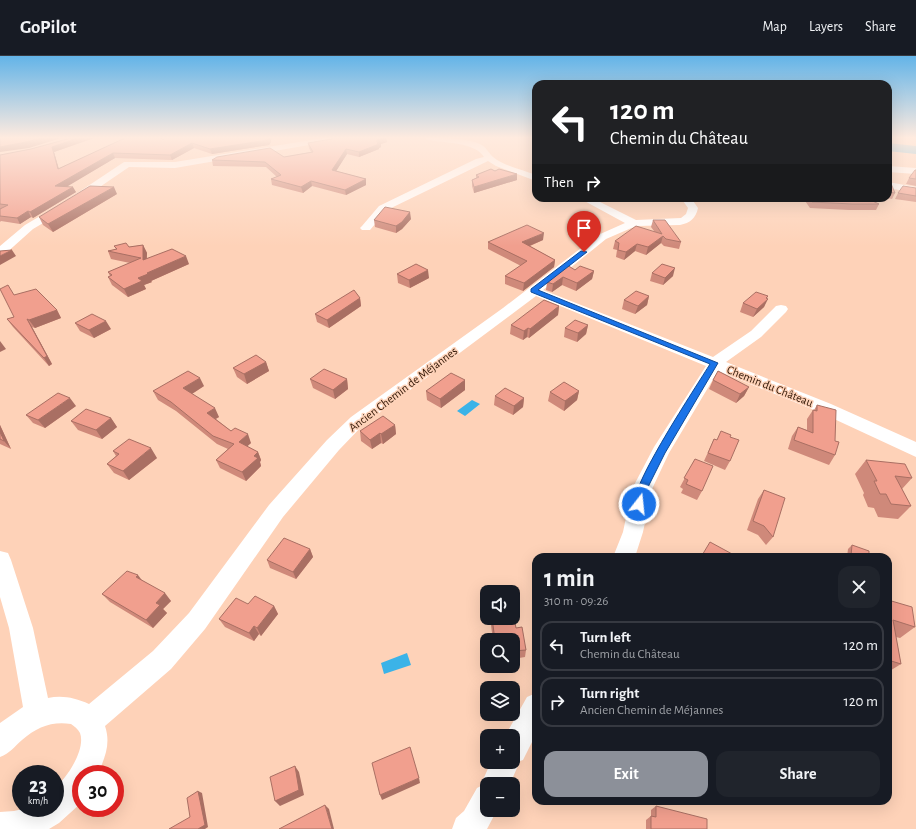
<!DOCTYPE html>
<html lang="en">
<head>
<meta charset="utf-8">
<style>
  body { margin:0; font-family:"Alegreya Sans",sans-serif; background:#20242c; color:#f1f3f6; height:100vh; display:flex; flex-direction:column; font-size:15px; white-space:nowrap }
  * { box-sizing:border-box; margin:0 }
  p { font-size:13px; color:#9ea1a6 }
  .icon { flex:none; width:22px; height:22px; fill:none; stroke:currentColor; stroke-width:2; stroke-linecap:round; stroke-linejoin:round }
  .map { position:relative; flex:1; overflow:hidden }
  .drawer { position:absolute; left:532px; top:497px; width:360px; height:252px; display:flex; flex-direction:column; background:#171b24; border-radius:12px; box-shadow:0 4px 16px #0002 }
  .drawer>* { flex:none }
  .guide { position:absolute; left:532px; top:24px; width:360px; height:122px; border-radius:12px; box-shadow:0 4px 16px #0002; background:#202124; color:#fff; overflow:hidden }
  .controls { position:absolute; left:480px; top:529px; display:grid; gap:8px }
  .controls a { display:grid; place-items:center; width:40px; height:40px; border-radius:8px; background:#171b24; box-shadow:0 4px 16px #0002; font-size:20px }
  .speed { position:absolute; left:12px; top:709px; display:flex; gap:8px; font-size:20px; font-weight:700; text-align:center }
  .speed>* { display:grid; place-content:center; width:52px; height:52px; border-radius:50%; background:#171b24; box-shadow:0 4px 16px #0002; line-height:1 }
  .speed small { font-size:10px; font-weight:400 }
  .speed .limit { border:6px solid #d22; background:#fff; color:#111 }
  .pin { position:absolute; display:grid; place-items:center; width:34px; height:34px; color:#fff; margin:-41px -17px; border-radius:50% 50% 50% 0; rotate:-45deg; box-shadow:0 0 4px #0007 }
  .pin .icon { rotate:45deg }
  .me { position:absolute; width:44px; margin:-22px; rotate:16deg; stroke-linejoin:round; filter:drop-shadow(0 0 3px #0008) }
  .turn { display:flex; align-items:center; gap:14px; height:84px; padding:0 12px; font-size:18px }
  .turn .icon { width:52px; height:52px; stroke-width:2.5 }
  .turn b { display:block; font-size:28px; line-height:34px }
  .then { display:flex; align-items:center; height:38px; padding:0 12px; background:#0003; gap:8px; font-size:15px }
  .round { display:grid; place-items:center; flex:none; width:42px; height:42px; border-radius:12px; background:#20242c }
  .headline { display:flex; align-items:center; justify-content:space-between; height:68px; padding:0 12px }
  h1 { font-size:24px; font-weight:700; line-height:30px }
  .primary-button { display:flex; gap:8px; margin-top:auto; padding:8px 12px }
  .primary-button a { flex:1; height:46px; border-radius:12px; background:#8c9099; color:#fff; font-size:16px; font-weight:700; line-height:46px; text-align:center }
  .primary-button a+a { background:#20242c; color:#f1f3f6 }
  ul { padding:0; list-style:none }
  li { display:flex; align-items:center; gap:12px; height:50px; margin:0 8px 6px; padding:0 4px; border:2px solid #363941; border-radius:12px }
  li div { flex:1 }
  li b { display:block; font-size:15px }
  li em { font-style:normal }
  header { display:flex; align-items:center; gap:24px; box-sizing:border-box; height:56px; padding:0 20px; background:#171b24; border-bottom:1px solid #363941 }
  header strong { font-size:19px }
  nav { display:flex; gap:22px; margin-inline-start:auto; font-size:14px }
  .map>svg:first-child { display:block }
</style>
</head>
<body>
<header>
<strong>GoPilot</strong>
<nav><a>Map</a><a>Layers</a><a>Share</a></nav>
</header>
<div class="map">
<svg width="916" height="773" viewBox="0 0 916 773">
  <rect width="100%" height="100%" fill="#fed2b8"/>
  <!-- water -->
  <path fill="#3bb3e8" d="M472 344 480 348 465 360 457 355Z
    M407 597 411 609 384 618 381 607Z"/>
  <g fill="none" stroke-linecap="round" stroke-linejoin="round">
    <!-- river -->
    <path fill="#3bb3e8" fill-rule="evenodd" d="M888 87 916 90V98L888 95Z"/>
    <!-- minor -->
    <path fill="#fff" fill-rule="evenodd" d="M323 82H342L338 84 175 112 129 111 72 150 33 173 4 199 0 200V190L25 169 64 146 124 106H175Z
      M424 82C438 82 467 82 480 88 486 91 488 96 493 101 504 110 523 114 536 119V125L496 110 488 105 387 154 370 174H362L360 172 362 170 379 150 476 103 484 101C475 86 444 87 428 84Z
      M888 110 916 112V118L888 116Z
      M888 126 916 131V137L888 132Z
      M579 142H592L636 164 681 162 686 158 688 152 681 142H691L698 152C696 162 690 167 680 169L636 170 606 183 543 234 713 301 751 275 776 250 781 249 786 250 788 253 786 256 761 281 726 306 831 348 916 386V401L819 356 718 315 669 397 652 433 643 476 635 501H613L623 476 632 433 654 391 706 310 536 240 363 369 339 394 283 461 205 573 171 613 105 670C111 688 105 701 98 718H81L80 748 59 767 49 773H0V756L14 755 27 752H55V732C67 722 86 693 80 677 78 673 74 670 71 668 52 665 37 671 22 684 14 691 10 697 0 701V667L23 651 9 572 0 541V495L8 497 11 504 33 572 48 642C63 639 75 642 89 648L153 595 189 557 269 449 327 384 351 361 503 252 598 179 625 167Z
      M536 637V678L523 704 520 705 510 728H487V754H497L487 773H452L456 762 464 755 477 732 481 730V728L491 706H513V680H505L527 641Z"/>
  </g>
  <!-- wall -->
  <path fill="#cf897a" d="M71 82H94L54 96 59 113 125 82 163 84 165 82H272L271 84V86L269 89 212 98 194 92 172 104 115 102 67 130 76 136 33 162 31 161 20 168 1 165 0 166V99L31 93Z
    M331 82 387 86 381 88V91L379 92V93L359 101 347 98 336 115 366 123V129L346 139 312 130 303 137 272 129 271 123 277 121 266 111 213 110 212 104 284 101 311 96 309 92 308 87 331 83Z
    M916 114V130L906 128 909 122Z
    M476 119 517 124 474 137 472 130V124L476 122Z
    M888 125 895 137 892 143 887 142H888Z
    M916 132V146L895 143 898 137Z
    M117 138 53 176 43 169 39 161Z
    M803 142H866L879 148 876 154H849L810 152Z
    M411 163 402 173 396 177 375 171 374 164Z
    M653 164 681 186 679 193 664 190 661 187 646 199 635 195 624 204 616 201 617 194 613 193 615 185 654 175 651 171Z
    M543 184 530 190 555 204 554 211 523 235 505 228V220L521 210 488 193V186Z
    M143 189 147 197V202L189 208 151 225 152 226 144 229 146 233 128 241 112 229 108 221 110 220 108 216 130 207 111 203 108 195 116 193 114 190 129 191Z
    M575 214 594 215 592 223 576 235 562 229 552 236 546 234 547 226Z
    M652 217 673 220 663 229 650 225Z
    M397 218 429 222 410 232 398 227Z
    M15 239 57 254 61 262 35 272 32 271 52 308 49 310 13 271 7 263 14 261Z
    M649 240 647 249 635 258 622 253 624 244Z
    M360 242 361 250 329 272 317 266 315 258Z
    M767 242 764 251 753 261 740 256 743 247Z
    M559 250 558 259 529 282 527 281 523 284 510 278 511 269Z
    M75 267 111 273 94 282 80 275Z
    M588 269 586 278 577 286 564 281 565 272Z
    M266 306 269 315 247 328 237 321 233 312Z
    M310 323H347L348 333 335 343 313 332Z
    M465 324V334L441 352 427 344 426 335Z
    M713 324 749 331 744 340 736 347 709 333Z
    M204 330 192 338 219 361 216 363 231 375 251 387 247 390 258 396 261 404 260 406 261 410 246 425 220 412 216 404 228 393 217 388 176 355 158 344 153 335Z
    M579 335 577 344 564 355 548 345 550 336Z
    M495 340 524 342 523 351 513 359 494 349Z
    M817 349 835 385V399L829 409 788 393 792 380 798 371 807 374V363L813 354H814Z
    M76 350 45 372 33 367 26 359Z
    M111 362 117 371 102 383 78 374 71 365Z
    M0 369 11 393 0 388Z
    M395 369 396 378 383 388 381 387 372 393 361 385 360 375Z
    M730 381V405L725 414 704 405 714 383 717 384Z
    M113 395 157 402 129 424 114 417 107 408 116 400Z
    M695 403 702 435 697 444 681 437 683 433 680 431Z
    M866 404 912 422 902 433 911 450 898 463 878 461 874 452 868 451 863 439 864 437 855 418Z
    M764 434 773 481 766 489 758 479 747 474 758 443Z
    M852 489 869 501H847L848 493Z
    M310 493 313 501 296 523 270 512 267 504Z
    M142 524 171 545 163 553 167 557 153 572 110 546 102 538Z
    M888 544 915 571 900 582 896 581 901 608 888 616Z
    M248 548 274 550 278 558 261 580 259 578 254 585 225 571 219 563Z
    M490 562H513L516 572 526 594 525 601 513 603V584H493Z
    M656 750 707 773H646V764L651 760V754Z"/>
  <!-- shaded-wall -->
  <path fill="#a96f63" d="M42 82H61L29 92 0 96V91Z
    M78 82H94L54 96 60 118 58 113 52 91Z
    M268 82H272L271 84V86L269 89 212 98 210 93Z
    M383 82H386L387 86 381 88V91L379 92V93L359 101V96L376 85Z
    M192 87 194 92 172 104 170 99Z
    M346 93 347 98 333 120 332 114Z
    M113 97 115 102 58 136 55 130Z
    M517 118V124L474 137V131Z
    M366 123V129L346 139 345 134Z
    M311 125 312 130 303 137 301 131Z
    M73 131 76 136 33 162 30 156Z
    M114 131 117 138 53 176 48 168Z
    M28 155 31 161 20 168 17 162Z
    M410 156 411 163 402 173 396 177V170Z
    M544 177 543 184 522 193V186Z
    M663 180 661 187 646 199 648 191Z
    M637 188 635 195 624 204 626 196Z
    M143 189 147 197 146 212 143 204Z
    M12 194 16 200 0 209V200Z
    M186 200 189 208 151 225 152 226 144 229 146 233 128 241 124 233 138 222 147 217Z
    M555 204 554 211 523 235 524 227Z
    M675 212 673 220 663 229 665 222Z
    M428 214 429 222 410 232 409 224Z
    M594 215 592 223 576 235 577 227Z
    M563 221 562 229 552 236 553 228Z
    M649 240 647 249 635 258 638 250Z
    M768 240 766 244 768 243 764 251 753 261 757 253Z
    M360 242 361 250 329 272 327 264Z
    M559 250 558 259 529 282 530 273Z
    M57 254 61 262 35 272 29 264Z
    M27 263 32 271 52 308 49 310 44 302Z
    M106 265 111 273 94 282 89 274Z
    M588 269 586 278 577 286 578 277Z
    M528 272 527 281 523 284 524 275Z
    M0 285 6 293 0 296Z
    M266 306 269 315 247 328 244 318Z
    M200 322 204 330 187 341 183 332Z
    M347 323 348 333 335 343 333 334Z
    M465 324V334L441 352 440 343Z
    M749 331 744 340 736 347 740 338Z
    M579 335 577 344 564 355 565 345Z
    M70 342 76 350 45 372 38 364Z
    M524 342 523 351 513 359 514 350Z
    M215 352 219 361 211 365 207 357Z
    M111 362 117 371 102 383 96 374Z
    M0 369 11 393 4 385 0 376Z
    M395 369 396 378 383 388 381 378Z
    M380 377 381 387 372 393 370 384Z
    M248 378 251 387 242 395 239 386Z
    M151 392 157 402 129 424 123 415Z
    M258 396 261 404 260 406 261 410 246 425 242 416 254 400Z
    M310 493 313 501 296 523 293 516Z
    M138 519 144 527 136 521Z
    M165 537 171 545 163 553 167 557 153 572 146 564 156 547Z
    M274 550 278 558 261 580 257 572Z
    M254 570 259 578 254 585 249 577Z
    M295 710 299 716 304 739 280 750 275 745Z
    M419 722 420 727 382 744 380 739Z
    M198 735 202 737 208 771 205 773H198Z
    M325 749 329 753 334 773H332Z"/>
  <!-- building -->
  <path fill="#f19f8e" stroke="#a96f63" d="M0 82H42L26 86 0 91Z
    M71 82H78L52 91 58 113 125 82H161L163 84 165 82H270L268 84 210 93 192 87 170 99 113 97 55 130 73 131 30 156 28 155 17 162 0 160V153L8 149 0 148V99L31 93Z
    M331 82H383L376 85 381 86 377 87 379 88 359 96 346 93 332 114 366 123 345 134 311 125 301 131 271 123 281 119 265 106 212 104 217 101 270 92 284 101 313 96 308 87 332 83Z
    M491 113 495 115 499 113 517 118 474 131 472 124 479 121 476 119Z
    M915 114H916V123L909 122Z
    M888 125H890L895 137 888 136Z
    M90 130 114 131 48 168 39 161Z
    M903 130 916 132V140L898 137Z
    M809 142H866L879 148H852L812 146Z
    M385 151 410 156 402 166 396 170 374 164Z
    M653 164H665L681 186 666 183 663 180 648 191 637 188 626 196 618 194 619 187 615 185 636 170 662 178Z
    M527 169 544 177 522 186 555 204 524 227 505 220 527 205 488 186Z
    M126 187 129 191 143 189V204L172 193 186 200 147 217 148 218 138 222 142 225 124 233 108 221 112 219 108 216 141 202 108 195 117 193 114 190Z
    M12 194 0 200V195Z
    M416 208 428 214 409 224 397 218Z
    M662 208 675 212 665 222 652 217Z
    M567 209 575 214 580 210 594 215 577 227 563 221 553 228 547 226Z
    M8 229 14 239 36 233 57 254 29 264 27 263 47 300 44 302 7 263 14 261 0 233Z
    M354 234 360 242 327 264 315 258Z
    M636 235 649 240 638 250 624 244Z
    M756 236 768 240 766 242 768 243 757 253 743 247Z
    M544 244 559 250 530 273 528 272 524 275 511 269Z
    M92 258 106 265 89 274 75 267Z
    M575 264 588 269 578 277 565 272Z
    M256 299 266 306 244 318 233 312Z
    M324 313 347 323 333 334 310 323Z
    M188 315 200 322 183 332 215 352 207 357 231 375 235 372 248 378 239 386 258 396 254 400 258 402 242 416 216 404 234 388 213 380 171 346 153 335Z
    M718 315 749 331 740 338 713 324Z
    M451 317 465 324 440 343 426 335Z
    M564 326 579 335 565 345 550 336Z
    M505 332 524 342 514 350 495 340Z
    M58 337 70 342 38 364 26 359Z
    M817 349 836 354 835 385 839 386 835 399 794 384 798 371 813 377V354L817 355Z
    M86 353 111 362 96 374 71 365Z
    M383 360 395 369 381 378 380 377 370 384 360 375Z
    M721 375 731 379 730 381 739 384 730 405 708 397 714 383 717 384Z
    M0 376 4 385 0 383Z
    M129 383 151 392 123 415 107 408 119 398 113 395Z
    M695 403 713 410 702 435 686 428 688 424 684 422Z
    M866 404 905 408 912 422 895 420 911 450 891 448 886 438H880L874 425H877Z
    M764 434 785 442 773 481 764 470 753 465Z
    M284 482 310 493 293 516 267 504Z
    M710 486 734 499 733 501H701Z
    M852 489 869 495V501H853L851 500Z
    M127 515 138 519 136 521 165 537 156 547 160 549 146 564 102 538Z
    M255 540 274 550 257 572 254 570 249 577 219 563 236 542 248 548Z
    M888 544 912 551 915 571 893 564 901 608 888 604Z
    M513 556 516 572 522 571 526 594 513 595V584H495L492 562H513Z
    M410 691 419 722 380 739 372 707Z
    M295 710 299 734 275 745 270 721Z
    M198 735 205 769 198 773H169L190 761 187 742Z
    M325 749 332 773H279Z
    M656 750 707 763V773H651V760L656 761Z"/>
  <!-- sky -->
  <linearGradient id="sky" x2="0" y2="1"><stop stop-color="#63b4e8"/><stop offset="0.43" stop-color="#ffebdf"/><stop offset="1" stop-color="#ffebdf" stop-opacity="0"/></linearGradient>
  <rect width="916" height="190" fill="url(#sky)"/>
  <!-- route -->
  <path fill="#1a73e8" stroke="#114b97" d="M581 195 587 196 538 234 718 307 665 397 647 433 643 450H635C627 434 698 328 710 308L531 236V233Z"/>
  <g text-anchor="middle" stroke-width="3" stroke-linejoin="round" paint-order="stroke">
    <!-- street labels -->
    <g font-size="12" fill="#301605" stroke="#fed2b8">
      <text transform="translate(770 330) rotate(22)" y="4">Chemin du Château</text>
      <text transform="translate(403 333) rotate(-37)" y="4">Ancien Chemin de Méjannes</text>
    </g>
  </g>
</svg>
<div class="controls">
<a><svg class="icon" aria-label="sound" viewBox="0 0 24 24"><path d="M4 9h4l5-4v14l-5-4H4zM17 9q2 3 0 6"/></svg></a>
<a><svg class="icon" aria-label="search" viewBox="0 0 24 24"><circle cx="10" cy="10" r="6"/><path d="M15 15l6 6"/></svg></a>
<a><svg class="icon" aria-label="layers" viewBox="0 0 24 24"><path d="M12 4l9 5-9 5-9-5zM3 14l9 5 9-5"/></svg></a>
<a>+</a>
<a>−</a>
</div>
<div class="speed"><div>23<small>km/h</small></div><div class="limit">30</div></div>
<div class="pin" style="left:584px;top:196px;background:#d93025"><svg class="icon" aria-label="arrive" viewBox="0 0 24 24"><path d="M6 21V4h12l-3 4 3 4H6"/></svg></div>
<svg class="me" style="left:639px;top:448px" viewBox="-20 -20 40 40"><circle r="17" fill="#1a73e8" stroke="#fff" stroke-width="3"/><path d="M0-11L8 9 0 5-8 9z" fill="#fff"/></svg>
<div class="guide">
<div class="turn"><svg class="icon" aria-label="left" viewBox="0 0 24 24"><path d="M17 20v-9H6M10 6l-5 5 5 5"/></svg><div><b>120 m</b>Chemin du Château</div></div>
<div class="then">Then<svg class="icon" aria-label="right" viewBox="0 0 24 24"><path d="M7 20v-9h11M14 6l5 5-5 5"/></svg></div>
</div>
<section class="drawer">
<div class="headline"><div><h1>1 min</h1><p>310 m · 09:26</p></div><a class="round"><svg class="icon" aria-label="close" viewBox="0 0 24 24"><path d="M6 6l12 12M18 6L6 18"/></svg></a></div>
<ul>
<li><svg class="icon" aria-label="left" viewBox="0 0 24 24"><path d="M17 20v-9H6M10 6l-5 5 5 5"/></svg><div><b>Turn left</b><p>Chemin du Château</p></div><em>120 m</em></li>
<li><svg class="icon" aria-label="right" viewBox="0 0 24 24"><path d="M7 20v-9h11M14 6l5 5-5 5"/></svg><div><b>Turn right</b><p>Ancien Chemin de Méjannes</p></div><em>120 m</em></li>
</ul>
<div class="primary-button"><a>Exit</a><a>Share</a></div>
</section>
</div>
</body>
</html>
